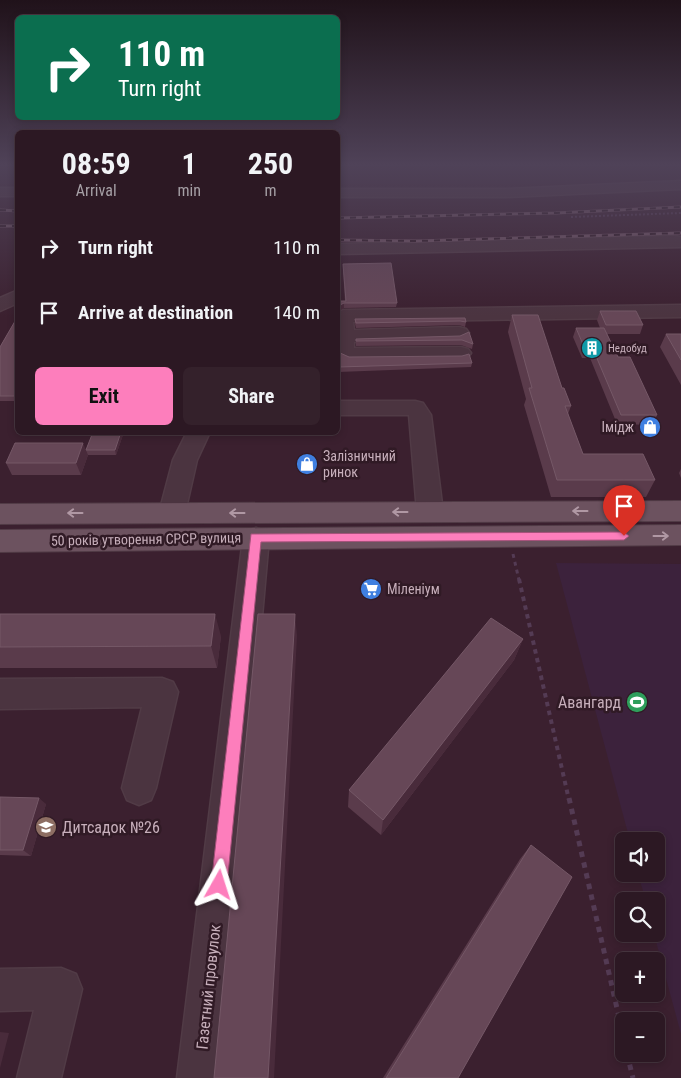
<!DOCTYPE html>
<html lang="en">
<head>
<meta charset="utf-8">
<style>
  body { margin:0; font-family:"Roboto Condensed",sans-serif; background:#34212b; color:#f1f3f6; height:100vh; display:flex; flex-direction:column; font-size:19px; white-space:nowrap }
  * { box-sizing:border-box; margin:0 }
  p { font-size:16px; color:#a6a0a6 }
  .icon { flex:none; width:28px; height:28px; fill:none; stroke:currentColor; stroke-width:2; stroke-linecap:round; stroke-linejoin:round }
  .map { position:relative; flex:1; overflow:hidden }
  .side { position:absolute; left:15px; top:130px; width:325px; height:305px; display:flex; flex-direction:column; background:#2c1823; border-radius:8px; box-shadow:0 2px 8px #0003,0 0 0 1px #483741 }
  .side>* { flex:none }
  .hud { position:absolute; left:15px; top:15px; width:325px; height:105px; border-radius:8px; box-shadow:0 2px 8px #0003,0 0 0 1px #483741; background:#0b6e4f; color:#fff; overflow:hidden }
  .tools { position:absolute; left:615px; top:832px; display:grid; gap:10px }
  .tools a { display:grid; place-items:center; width:50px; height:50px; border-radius:8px; background:#2c1823; box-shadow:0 2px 8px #0003,0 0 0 1px #483741; font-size:25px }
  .pin { position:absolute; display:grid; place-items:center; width:42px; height:42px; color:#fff; margin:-51px -21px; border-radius:50% 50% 50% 0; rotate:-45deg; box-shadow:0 0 5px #0007 }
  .pin .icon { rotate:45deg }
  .me { position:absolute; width:55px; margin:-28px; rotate:6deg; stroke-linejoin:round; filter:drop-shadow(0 0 4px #0008) }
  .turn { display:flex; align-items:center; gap:18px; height:105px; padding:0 20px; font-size:22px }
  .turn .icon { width:65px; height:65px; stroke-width:2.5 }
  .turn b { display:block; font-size:35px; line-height:42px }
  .eta { display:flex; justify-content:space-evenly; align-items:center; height:85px; text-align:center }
  .eta b { font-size:30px; font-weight:700; line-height:35px }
  .button { display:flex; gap:10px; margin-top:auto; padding:10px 20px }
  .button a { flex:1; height:58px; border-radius:8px; background:#fd7ebc; color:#111; font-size:20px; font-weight:700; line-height:58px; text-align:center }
  .button a+a { background:#34212b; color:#f1f3f6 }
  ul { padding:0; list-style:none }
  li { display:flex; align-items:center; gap:15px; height:65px; padding:0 20px }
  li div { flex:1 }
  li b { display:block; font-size:19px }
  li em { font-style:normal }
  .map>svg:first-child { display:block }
</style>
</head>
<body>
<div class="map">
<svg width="681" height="1078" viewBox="0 0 681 1078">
  <rect width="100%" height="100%" fill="#3b202f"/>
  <!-- green -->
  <path fill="#3c223c" d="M556 563 681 564V1034L654 934H656V901H646L638 874H656V841H630Z"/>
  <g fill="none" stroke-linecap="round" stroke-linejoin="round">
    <!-- minor casing -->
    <g stroke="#513b46" stroke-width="3">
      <path id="minor" d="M681 181V189L506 197H338V189H506Z
        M0 188H18V196H0Z
        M674 236 681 237V247L338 254V244Z
        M18 290V303L0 311V298Z
        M681 305V317L353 322 354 330 459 327 466 329 469 333 466 337 459 339 354 342V348L461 347 468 349 471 353 468 357 461 359 349 360 338 355V312L344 310Z
        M338 401H415L423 403 431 415 443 512 439 519 430 521 421 519 417 512 409 415H338Z
        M187 432H210L197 460 185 513 181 520 172 522 163 520 159 513 173 460Z
        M256 528 265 531 269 538 221 1078H177L243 538 247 531Z
        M162 678 173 682 178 692 156 788 151 800 139 805 127 800 122 788 142 707 0 709V679Z
        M61 968 76 974 82 989 61 1078H17L34 1010 0 1011V969Z"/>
    </g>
    <!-- major casing -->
    <g stroke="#513b46" stroke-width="2">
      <path id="major" d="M681 501V521L0 524V504Z
        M681 525V545L0 552V530Z"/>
    </g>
    <!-- path-far3 -->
    <path stroke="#543b54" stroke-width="2" stroke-dasharray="2 2" stroke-linecap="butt" d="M571 217 681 213"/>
    <!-- path-far2 -->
    <path stroke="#543b54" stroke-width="3" stroke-dasharray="4 4" stroke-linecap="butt" d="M513 554 519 580"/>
    <!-- path-far1 -->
    <path stroke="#543b54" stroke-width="4" stroke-dasharray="4.5 4.5" stroke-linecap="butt" d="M519 579 569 800"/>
    <!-- path -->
    <path stroke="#543b54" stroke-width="5" stroke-dasharray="5.5 5.5" stroke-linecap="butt" d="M569 798 624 1039
      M627 1054 633 1078"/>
    <!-- minor -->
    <use href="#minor" fill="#4b3440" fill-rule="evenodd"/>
    <!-- major -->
    <use href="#major" fill="#6c525f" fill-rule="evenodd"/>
    <!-- rail casing -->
    <g stroke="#735665" stroke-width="3">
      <path id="rail" d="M0 210 18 211
        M338 218 556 213 681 207
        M0 226H18
        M338 240 417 241 681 233"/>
    </g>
    <!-- rail -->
    <use href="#rail" stroke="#301a25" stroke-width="2" stroke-dasharray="6" stroke-linecap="butt"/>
  </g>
  <!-- wall -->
  <path fill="#5a3b4b" d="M343 269 397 303 396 307 344 308 338 311 345 301Z
    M600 311 643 325 640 334H607L618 357 657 415 653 425 617 424 590 358H582L573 337 576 328H600L597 320Z
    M512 315 562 388 571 406 568 414 583 454 655 480 646 497H551L524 405 526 399 508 332Z
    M18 316V401H0V347Z
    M465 318 466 322 465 327 459 325 356 328 355 324V319Z
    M666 334H681V385L660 347Z
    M460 336 473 344 472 349 461 345 356 346V339Z
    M338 352 349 357 472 363 471 367 338 372Z
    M93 432H124L116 455H88L81 475H12L6 463 86 450Z
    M681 469V478L679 473Z
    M0 614 221 636 217 668H0Z
    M523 639 514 660 381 835 348 807 349 790Z
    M0 797 46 804 31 856 0 855Z
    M531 845 458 1078H383L520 859Z"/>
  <!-- shaded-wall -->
  <path fill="#492b3b" d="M344 303V308L338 311V306Z
    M121 432H124L116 455 115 450Z
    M83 443 88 455 81 475 76 463Z
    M215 614 221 636 217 668 211 646Z
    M295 614 297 636 274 1078H268Z
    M523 639 514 660 381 835 383 820Z
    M39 798 46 804 31 856 23 850Z
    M0 1032 9 1033 0 1068Z"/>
  <!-- building -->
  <path fill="#664757" stroke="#755867" d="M391 263 397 303H344L338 306V301H346L343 264Z
    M600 311H636L643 325H606Z
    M512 315H538L562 388H564L571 406H565L583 454H643L655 480H557L529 388H532Z
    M18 316V396H0V347Z
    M465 318 466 322 460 321 356 323 355 319Z
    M576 328H604L618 357H630L657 415H621L593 349H585Z
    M469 332 473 344 462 340 356 341V339L460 336Z
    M666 334H681V360Z
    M338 352 349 357 462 356 469 354 472 363 338 367Z
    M93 432H121L115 450H86Z
    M15 443H83L76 463H6Z
    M0 614H215L211 646 0 647Z
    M258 614H295L268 1078H214Z
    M491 618 523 639 383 820 349 790Z
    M0 797 39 798 23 850H0Z
    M531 845 572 877 458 1078H386Z"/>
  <!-- one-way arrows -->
  <defs><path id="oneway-shaft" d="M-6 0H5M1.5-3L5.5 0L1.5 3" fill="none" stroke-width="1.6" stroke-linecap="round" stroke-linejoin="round" transform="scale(1.25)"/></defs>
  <g stroke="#b098a4">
    <use href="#oneway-shaft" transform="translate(580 511) rotate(180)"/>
    <use href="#oneway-shaft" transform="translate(400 512) rotate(180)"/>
    <use href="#oneway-shaft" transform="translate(75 513) rotate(180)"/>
    <use href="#oneway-shaft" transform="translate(237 513) rotate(180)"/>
    <use href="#oneway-shaft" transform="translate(661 536)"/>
  </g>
  <!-- sky -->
  <linearGradient id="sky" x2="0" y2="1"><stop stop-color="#20121a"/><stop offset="0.52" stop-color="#4f4258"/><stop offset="1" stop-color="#4f4258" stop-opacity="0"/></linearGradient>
  <rect width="681" height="317" fill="url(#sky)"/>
  <!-- route -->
  <path fill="#fd7ebc" stroke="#a4527a" d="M624 532 629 536 624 540 261 542 227 885 225 891 219 893 213 891 211 885 251 534Z"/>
  <!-- icons -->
  <defs>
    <g id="building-disc" transform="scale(1.125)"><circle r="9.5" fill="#0f9aa8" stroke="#301a25"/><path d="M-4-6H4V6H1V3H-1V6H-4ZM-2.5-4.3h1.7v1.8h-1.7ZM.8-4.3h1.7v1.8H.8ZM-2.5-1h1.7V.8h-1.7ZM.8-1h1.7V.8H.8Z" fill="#fff"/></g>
    <g id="shop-disc" transform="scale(1.125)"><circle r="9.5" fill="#3f7fe0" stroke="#301a25"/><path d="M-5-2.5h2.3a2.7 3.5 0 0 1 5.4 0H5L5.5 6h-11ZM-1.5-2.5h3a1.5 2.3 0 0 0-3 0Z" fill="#fff"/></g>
    <g id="supermarket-disc" transform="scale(1.125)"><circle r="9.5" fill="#3f7fe0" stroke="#301a25"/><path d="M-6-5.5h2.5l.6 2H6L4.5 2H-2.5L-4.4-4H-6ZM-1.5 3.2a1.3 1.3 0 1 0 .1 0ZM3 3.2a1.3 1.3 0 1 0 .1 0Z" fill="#fff"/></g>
    <g id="stadium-disc" transform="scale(1.125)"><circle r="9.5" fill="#2e9e5b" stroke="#301a25"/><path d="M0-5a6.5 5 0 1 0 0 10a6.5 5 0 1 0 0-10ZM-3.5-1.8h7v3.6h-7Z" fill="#fff"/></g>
    <g id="school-disc" transform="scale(1.125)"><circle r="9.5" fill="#8d6e63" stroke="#301a25"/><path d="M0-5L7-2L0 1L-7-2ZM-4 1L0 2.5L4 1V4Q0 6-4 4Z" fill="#fff"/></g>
  </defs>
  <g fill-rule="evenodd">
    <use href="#building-disc" x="592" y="348"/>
    <use href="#shop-disc" x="650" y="427"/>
    <use href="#shop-disc" x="307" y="464"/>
    <use href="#supermarket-disc" x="371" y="589"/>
    <use href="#stadium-disc" x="637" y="702"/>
    <use href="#school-disc" x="46" y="827"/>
  </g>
  <g text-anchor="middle" stroke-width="5" stroke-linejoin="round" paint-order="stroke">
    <!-- far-poi labels -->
    <g font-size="11" fill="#c7afbb" stroke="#301a25" text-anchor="start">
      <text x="608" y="352">Недобуд</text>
    </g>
    <!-- poi labels -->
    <g font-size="14" fill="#c7afbb" stroke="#301a25" text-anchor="start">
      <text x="634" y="432" text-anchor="end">Імідж</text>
      <text x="323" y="461">Залізничний<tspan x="323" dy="16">ринок</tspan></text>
      <text x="387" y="594">Міленіум</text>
    </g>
    <!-- street labels -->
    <g font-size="14" fill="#c7afbb" stroke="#301a25">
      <text transform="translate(146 539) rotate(-1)" y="5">50 років утворення СРСР вулиця</text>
    </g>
    <!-- near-poi labels -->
    <g font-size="16" fill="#c7afbb" stroke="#301a25" text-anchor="end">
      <text x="621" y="708">Авангард</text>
      <text x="62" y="833" text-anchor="start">Дитсадок №26</text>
    </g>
    <!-- near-street labels -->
    <g font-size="16" fill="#c7afbb" stroke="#301a25">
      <text transform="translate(208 987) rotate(-84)" y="6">Газетний провулок</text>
    </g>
  </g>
</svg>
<div class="tools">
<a><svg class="icon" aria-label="sound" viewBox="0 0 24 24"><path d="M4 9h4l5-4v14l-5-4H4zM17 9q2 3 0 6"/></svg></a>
<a><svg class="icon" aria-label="search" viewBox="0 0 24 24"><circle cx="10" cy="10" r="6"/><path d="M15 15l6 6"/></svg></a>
<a>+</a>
<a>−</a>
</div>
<div class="pin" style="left:624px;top:536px;background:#d93025"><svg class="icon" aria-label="arrive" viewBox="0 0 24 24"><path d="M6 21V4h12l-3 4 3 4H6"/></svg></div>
<svg class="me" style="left:219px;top:885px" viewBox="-20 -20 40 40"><path d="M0-17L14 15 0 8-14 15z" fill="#fd7ebc" stroke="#fff" stroke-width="4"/></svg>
<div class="hud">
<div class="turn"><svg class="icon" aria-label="right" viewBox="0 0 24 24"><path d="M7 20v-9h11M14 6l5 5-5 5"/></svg><div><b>110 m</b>Turn right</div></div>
</div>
<section class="side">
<div class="eta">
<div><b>08:59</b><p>Arrival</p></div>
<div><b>1</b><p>min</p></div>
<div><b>250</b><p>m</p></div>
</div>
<ul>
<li><svg class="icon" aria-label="right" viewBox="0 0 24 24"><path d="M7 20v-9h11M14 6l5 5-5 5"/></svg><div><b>Turn right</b></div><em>110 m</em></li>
<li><svg class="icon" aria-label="arrive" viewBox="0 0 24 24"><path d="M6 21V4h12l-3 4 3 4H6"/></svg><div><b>Arrive at destination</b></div><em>140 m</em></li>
</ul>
<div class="button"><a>Exit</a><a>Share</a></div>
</section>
</div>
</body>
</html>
